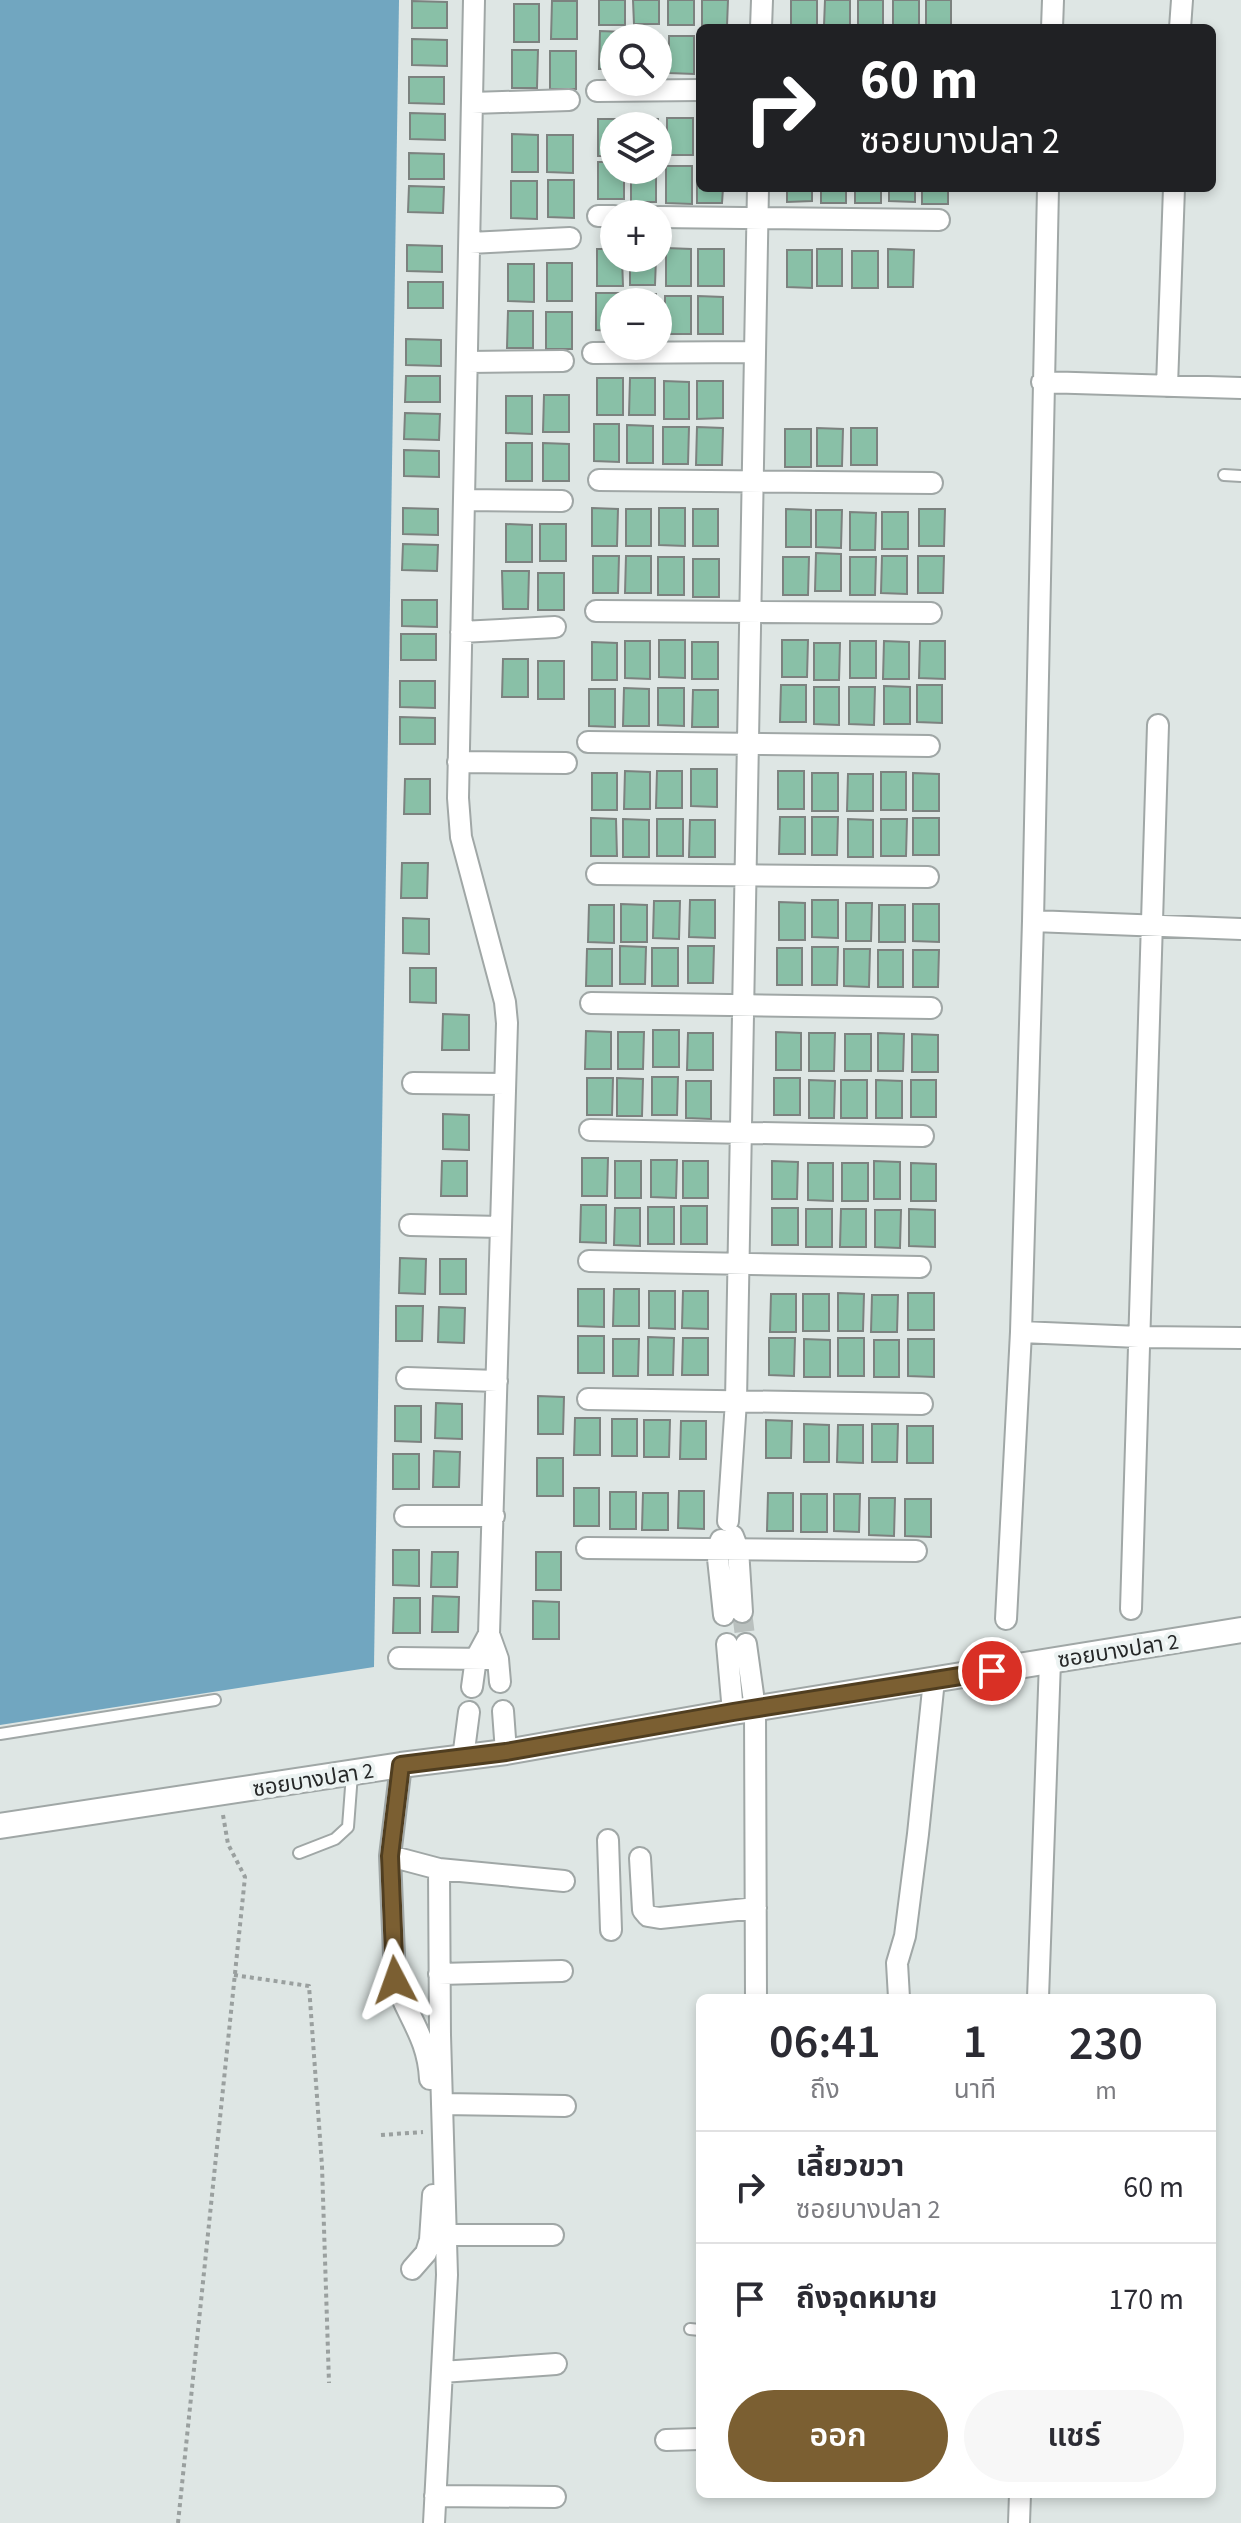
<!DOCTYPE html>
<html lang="th">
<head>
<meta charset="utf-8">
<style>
  body { margin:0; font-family:"Source Sans 3","Noto Sans Thai",sans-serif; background:#f7f7f7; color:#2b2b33; height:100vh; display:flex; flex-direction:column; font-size:30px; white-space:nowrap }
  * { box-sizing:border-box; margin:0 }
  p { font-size:26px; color:#7c7c81 }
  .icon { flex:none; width:44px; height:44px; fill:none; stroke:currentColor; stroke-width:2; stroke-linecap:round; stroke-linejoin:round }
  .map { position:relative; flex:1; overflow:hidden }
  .details { position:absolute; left:696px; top:1994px; width:520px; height:504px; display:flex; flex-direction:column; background:#fff; border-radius:12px; box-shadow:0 4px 12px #0003 }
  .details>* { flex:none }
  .banner { position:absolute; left:696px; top:24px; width:520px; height:168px; border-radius:12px; box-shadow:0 4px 12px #0003; background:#202124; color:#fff; overflow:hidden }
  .tools { position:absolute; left:600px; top:24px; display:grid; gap:16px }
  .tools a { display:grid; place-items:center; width:72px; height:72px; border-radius:50%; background:#fff; box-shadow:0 4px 12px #0003; font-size:40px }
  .pin { position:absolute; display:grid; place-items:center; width:68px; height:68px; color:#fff; margin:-34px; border:4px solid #fff; border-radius:50%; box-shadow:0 2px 8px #0007 }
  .me { position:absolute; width:88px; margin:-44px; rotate:356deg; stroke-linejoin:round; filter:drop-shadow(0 0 6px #0008) }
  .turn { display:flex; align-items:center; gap:28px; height:168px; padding:0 32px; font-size:36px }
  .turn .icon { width:104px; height:104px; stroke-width:2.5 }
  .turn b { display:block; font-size:56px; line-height:68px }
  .eta { display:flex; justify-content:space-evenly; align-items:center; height:136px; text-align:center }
  .eta b { font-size:48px; font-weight:600; line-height:56px }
  .button { display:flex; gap:16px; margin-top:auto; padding:16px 32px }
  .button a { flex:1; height:92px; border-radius:48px; background:#7b5f32; color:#fff; font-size:32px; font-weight:600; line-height:92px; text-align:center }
  .button a+a { background:#f7f7f7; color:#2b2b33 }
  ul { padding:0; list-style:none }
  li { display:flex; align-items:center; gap:24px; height:112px; padding:0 32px; border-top:2px solid #e1e1e2 }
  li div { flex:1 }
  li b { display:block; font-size:30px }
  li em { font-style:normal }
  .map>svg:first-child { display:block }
</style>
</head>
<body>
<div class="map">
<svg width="1241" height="2523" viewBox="0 0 1241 2523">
  <rect width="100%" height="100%" fill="#dee6e4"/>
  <!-- water -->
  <path fill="#71a6c0" d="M0 0H399L374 1667 0 1725Z"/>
  <!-- building -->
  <path fill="#89c0a7" stroke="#7c827f" stroke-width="2" d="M599 0H625V25H599Z
    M633 0H659V24H634Z
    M668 0H694V25H668Z
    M702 0H728L727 26 702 25Z
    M791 0H817V26L791 25Z
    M825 0H850V26H824Z
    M858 0H883V25H858Z
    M893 0H919V28H893Z
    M926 0H951V28L926 27Z
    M412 1 447 2V28H412Z
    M552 1H577V39H551Z
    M514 4H539V42H514Z
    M600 31 625 32V38H614V69H599Z
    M633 34H659V72L658 38H633Z
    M669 36H694V74L669 73Z
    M412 39 447 40V66L412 65Z
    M512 50H538L537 88H512Z
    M550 51H576V89H550Z
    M409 77H444V104L409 103Z
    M410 113 445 114V140L410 139Z
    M632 118 658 119V126H632Z
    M667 118H693V155H667Z
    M598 119H623V126H614V156H598Z
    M512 134 538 135V172H512Z
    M547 135H573V173L547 172Z
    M409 153 444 154V179H409Z
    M598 162H614V170H624V199H598Z
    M666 166H692V204L666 203Z
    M697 166H700V188H723L722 203H697Z
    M631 170H656V202H631Z
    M548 180H574V218L548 217Z
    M511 181H537V219L511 218Z
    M409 186 444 187 443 213 408 212Z
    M787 188H812V201L787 202Z
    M821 188H846V203H821Z
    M855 188H881V203H855Z
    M889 188H915V202L889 201Z
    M922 188H948V204H922Z
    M407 245 442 246V272L407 271Z
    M666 248 691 249V286H666Z
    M597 249H614V258H622L623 286H597Z
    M698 249H724V286H698Z
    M817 249H842V286H817Z
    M888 249 914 250 913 287H888Z
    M787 250H812V288L787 287Z
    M852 251H878V288H852Z
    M630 258H656L655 285H630Z
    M547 263H572V301H547Z
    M508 264H534V302L508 301Z
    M408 282H443V308H408Z
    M596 293H622V302H614V331L596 330Z
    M630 294H656V302H630Z
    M665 296H691V334H665Z
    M698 296 723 297V334H698Z
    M508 311H533V348H507Z
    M546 312H572V349H546Z
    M406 339 441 340V366L406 365Z
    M406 376H440V402H405Z
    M597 378H623V415H597Z
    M630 378H655V415H629Z
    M664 381 689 382V419H664Z
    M697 381H723V418L697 419Z
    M544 395H569V432H543Z
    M506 396H532V434L506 433Z
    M405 413 440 414 439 440 404 439Z
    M594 424H619V462L594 461Z
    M627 425 653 426V463H627Z
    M663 427H689L688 464H663Z
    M697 427 723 428 722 465H696Z
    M817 428 843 429 842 466H817Z
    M851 428H877V465H851Z
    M785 429H811V467H785Z
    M506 443H532V481H506Z
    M543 443 569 444V481H543Z
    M404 450 439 451V477L404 476Z
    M403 508 438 509V535L403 534Z
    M592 508 618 509 617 546H592Z
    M659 508H685V546L659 545Z
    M626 509H651V546H626Z
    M693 509H718V546H693Z
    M786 509 811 510V547H786Z
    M919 509H945L944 546H919Z
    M816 510H842L841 548 816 547Z
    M850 512 876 513 875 550H850Z
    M882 512H908V549H882Z
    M506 524 532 525V562H506Z
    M540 524H566V561H540Z
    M403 544 438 545 437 571 402 570Z
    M816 553 841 554V591H815Z
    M593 556H619L618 593H593Z
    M626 556H651V593H625Z
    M882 556H907V594L881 593Z
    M918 556H944L943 593H918Z
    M658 557H684V595H658Z
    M783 557H809L808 595H783Z
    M850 557H876L875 595H850Z
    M693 559H719V597H693Z
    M502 571H529L528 609H503Z
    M538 573H564V610H538Z
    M402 600H437V627L402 626Z
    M401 634H436V660H401Z
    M659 640H685V678L659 677Z
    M782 640H808L807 677H782Z
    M625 641H650V679L625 678Z
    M850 641H876V678H850Z
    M884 641 909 642V679H883Z
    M920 641H945V679L919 678Z
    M592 642 617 643V680H592Z
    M692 642H718V679H692Z
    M814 643H840L839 680H814Z
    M503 659H528V697H502Z
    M538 661H564V699H538Z
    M400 681H435V708L400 707Z
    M781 685H806V722H780Z
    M917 685H942V723L917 722Z
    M884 686 910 687V724H884Z
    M814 687H839V725L814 724Z
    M849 687H875L874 725 849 724Z
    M624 688 649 689V726H623Z
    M658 688H684V726L658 725Z
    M589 689H615V727L589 726Z
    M693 690H718V727H692Z
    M400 717 435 718V744H400Z
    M691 769H717V807L691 806Z
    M625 771 650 772V809H624Z
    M657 771H682V808H656Z
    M778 771H804V809H778Z
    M881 772H906V810H881Z
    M592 773H617V810H592Z
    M812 773H838V811H812Z
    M913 773 939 774V811H913Z
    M848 774H873V811H847Z
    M405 779H430V814H404Z
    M780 817H805V854H779Z
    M812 817H838L837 855H812Z
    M591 818 616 819 617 856H591Z
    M913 818H939V855H913Z
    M623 819 649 820V857H623Z
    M657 819H683V856H657Z
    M848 819 873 820V857H848Z
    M881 819H907L906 856H881Z
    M690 820H715V857H689Z
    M402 863H428L427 898H401Z
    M690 900H715V938L689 937Z
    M812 900H838V938L812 937Z
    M654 901H680L679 939 653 938Z
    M779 902 805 903V940H779Z
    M846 903H872L871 941H846Z
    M621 904 647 905V942H621Z
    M913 904H939V942L913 941Z
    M589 905H614V943L588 942Z
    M879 905H905V942H879Z
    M403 918 429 919V954L403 953Z
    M620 946 646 947 645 984H620Z
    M688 946H714L713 983H688Z
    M812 947H838L837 985H812Z
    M652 948H678V986H652Z
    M777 948H802V985H777Z
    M587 949H612V986H586Z
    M844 949H870L869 987 844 986Z
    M878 950H903V987H878Z
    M913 950H939L938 987H913Z
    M410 968H436V1003L410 1002Z
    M443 1014 469 1015V1050H442Z
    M653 1030H679V1067H653Z
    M586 1031 611 1032V1069H585Z
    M618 1032H644L643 1069H618Z
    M776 1032 801 1033V1070H776Z
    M688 1033H713V1070H687Z
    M809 1033H835L834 1071H809Z
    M878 1033 904 1034 903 1071H878Z
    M845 1034H871V1071H845Z
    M912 1034 938 1035V1072H912Z
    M652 1077H678L677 1115H652Z
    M587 1078H613L612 1115H587Z
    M617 1078 643 1079 642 1116H617Z
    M774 1078H800V1115H774Z
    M809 1080 835 1081 834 1118H809Z
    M841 1080H867V1118H841Z
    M876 1080 902 1081V1118H876Z
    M911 1080H936V1117H911Z
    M686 1081H711V1119L686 1118Z
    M443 1114 469 1115V1150L443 1149Z
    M582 1158H608L607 1196H582Z
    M651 1160H677L676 1198 651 1197Z
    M442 1161H467V1196H441Z
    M615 1161H641V1198H615Z
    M683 1161H708V1198H683Z
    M772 1161 798 1162 797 1199H772Z
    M874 1161 900 1162V1199H874Z
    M808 1163H833V1201L808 1200Z
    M842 1163H868V1201H842Z
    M911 1163 936 1164V1201H911Z
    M581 1205H606V1243L580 1242Z
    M681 1206H707V1244H681Z
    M648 1207H674V1244H648Z
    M615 1208H640V1246L614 1245Z
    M772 1208H798V1245H772Z
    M806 1209H832V1247H806Z
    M841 1209H866V1247H840Z
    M909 1209 935 1210V1247L909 1246Z
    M875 1210H901L900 1248 875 1247Z
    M400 1258 426 1259 425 1294 399 1293Z
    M440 1259H466V1294H440Z
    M578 1289H604V1327L578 1326Z
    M614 1289H639V1326H613Z
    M649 1291H675V1329L649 1328Z
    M683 1291H708V1329L682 1328Z
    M838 1293 864 1294 863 1331H838Z
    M908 1293H934V1330H908Z
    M771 1294H796V1332H770Z
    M803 1294H829V1331H803Z
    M872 1295H898L897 1332H871Z
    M396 1306H423L422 1341H396Z
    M439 1307 465 1308 464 1343 438 1342Z
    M578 1336H604V1373H578Z
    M648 1337 674 1338 673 1375H648Z
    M683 1338H708V1375H682Z
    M769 1338H795L794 1376 769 1375Z
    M838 1338H864V1376H838Z
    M613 1339H639L638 1376H613Z
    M804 1339 830 1340V1377H804Z
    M908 1339H934V1377L908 1376Z
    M874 1340H899V1377H874Z
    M538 1396 564 1397 563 1434H538Z
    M436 1403 462 1404V1439L435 1438Z
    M395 1406H421V1442L395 1441Z
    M575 1418H600V1455H574Z
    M612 1419H637V1456H612Z
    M644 1420H670L669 1457H644Z
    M766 1420 792 1421 791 1458H766Z
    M681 1421H706V1459H680Z
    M804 1424 829 1425V1462H804Z
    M872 1424H898L897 1462H872Z
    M838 1425H863V1463L837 1462Z
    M907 1426H933V1463H907Z
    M434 1451 460 1452 459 1487H433Z
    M393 1454H419V1489H393Z
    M537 1458H563V1496H537Z
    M574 1488H599V1526H574Z
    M679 1491H704V1529L678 1528Z
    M610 1492H636V1529H610Z
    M643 1493H668V1530H642Z
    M768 1493H793V1531H767Z
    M801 1494H827V1532H801Z
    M834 1494H860L859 1532 834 1531Z
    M869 1498H895L894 1536 869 1535Z
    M905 1499H931V1537L905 1536Z
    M393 1550H419V1586L393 1585Z
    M432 1552H458L457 1587H431Z
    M536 1552H561V1590H536Z
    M433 1596 459 1597 458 1632H432Z
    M394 1598H420V1633H393Z
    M533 1601 559 1602V1639H533Z"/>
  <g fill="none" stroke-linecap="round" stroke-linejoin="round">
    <!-- minor-tunnel -->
    <path stroke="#b9c0be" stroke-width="20" stroke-dasharray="20 10" stroke-linecap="butt" d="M742 1612 746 1644"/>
    <!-- service casing -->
    <g stroke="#a0a7a6" stroke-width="14">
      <path id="service" d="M1224 475 1241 476
        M0 1734 215 1700
        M299 1853 335 1839 348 1827 352 1774
        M690 2329 700 2330"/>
    </g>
    <!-- minor casing -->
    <g stroke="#a0a7a6" stroke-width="24">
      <path id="minor" d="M474 0 458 798 461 837 505 1002 507 1023 489 1634
        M761 28 762 0
        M1052 28 1053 0
        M1180 28 1182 0
        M597 91 700 90
        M472 103 569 100
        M598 216H614
        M658 217 939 220
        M470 243 570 238
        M593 353 755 352
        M467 362 563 361
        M1042 382 1241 388
        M1167 386 1174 188
        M599 480 932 483
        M464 500 562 501
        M596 611 931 613
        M461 632 555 627
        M588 742 929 746
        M458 762 566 763
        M597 874 928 877
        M1033 921 1241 929
        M591 1003 931 1008
        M413 1083 505 1084
        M590 1130 923 1136
        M410 1225 501 1227
        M589 1261 920 1267
        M1021 1332 1139 1337 1241 1338
        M407 1378 497 1381
        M588 1399 922 1404
        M405 1516H494
        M728 1521 736 1401 758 188
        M733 1536 738 1549 742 1612
        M721 1540 717 1549 724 1615
        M587 1548 916 1551
        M1131 1609 1158 725
        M1006 1619 1021 1332 1033 921 1048 188
        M727 1644 733 1712
        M746 1644 755 1709 756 1998
        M399 1658 487 1659
        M472 1687 476 1658 489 1634 498 1659 500 1682
        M503 1711 506 1752
        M463 1758 469 1712
        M401 1765 390 1856 395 1980C407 2017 428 2037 430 2079
        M608 1840 611 1930
        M390 1856 439 1869 440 2035 447 2275 434 2523
        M640 1858 643 1910 648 1916 660 1918 756 1908
        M439 1869 564 1881
        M439 1974 562 1971
        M899 1998 897 1963 905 1936 918 1834 934 1680
        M1038 1998 1050 1661
        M442 2104 565 2106
        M446 2235H553
        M412 2269 426 2253 430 2240 433 2195
        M442 2372 556 2364
        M666 2440 700 2439
        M435 2496 555 2497
        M1019 2523 1020 2494"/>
    </g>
    <!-- tertiary casing -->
    <g stroke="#a0a7a6" stroke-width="28">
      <path id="tertiary" d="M0 1826 401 1765 506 1752 733 1712 1241 1630"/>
    </g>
    <!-- path -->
    <path stroke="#9aa09f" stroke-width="4" stroke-dasharray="4 4" stroke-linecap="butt" d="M234 1975 309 1986 322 2166 329 2383
      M381 2135 423 2132
      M178 2523 245 1877 228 1844 223 1815"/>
    <!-- service -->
    <use href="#service" stroke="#fff" stroke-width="10"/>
    <!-- minor -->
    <use href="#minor" stroke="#fff" stroke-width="20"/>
    <!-- tertiary -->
    <use href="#tertiary" stroke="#fff" stroke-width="24"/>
  </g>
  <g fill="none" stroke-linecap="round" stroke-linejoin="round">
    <!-- route casing -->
    <g stroke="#503e20" stroke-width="20">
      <path id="route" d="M395 1980 390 1856 401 1765 506 1752 733 1712 992 1671"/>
    </g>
    <!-- route -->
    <use href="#route" stroke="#7b5f32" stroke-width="14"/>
  </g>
  <g text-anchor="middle" stroke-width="8" stroke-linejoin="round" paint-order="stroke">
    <!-- street labels -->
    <g font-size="22" fill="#262828" stroke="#ecf3f2">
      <text transform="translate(1118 1650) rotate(-9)" y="8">ซอยบางปลา 2</text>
      <text transform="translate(313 1779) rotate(-9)" y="8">ซอยบางปลา 2</text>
    </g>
  </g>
</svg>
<div class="tools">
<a><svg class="icon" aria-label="search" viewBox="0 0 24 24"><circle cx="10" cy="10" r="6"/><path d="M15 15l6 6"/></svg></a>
<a><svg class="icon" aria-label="layers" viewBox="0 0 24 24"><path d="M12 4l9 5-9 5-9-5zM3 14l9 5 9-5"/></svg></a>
<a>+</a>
<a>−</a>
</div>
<div class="pin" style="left:992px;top:1671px;background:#d93025"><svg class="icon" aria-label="arrive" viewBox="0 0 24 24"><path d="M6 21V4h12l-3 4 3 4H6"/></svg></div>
<svg class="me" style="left:395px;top:1980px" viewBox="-20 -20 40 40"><path d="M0-17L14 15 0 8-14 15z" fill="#7b5f32" stroke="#fff" stroke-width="4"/></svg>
<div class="banner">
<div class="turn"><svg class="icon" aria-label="right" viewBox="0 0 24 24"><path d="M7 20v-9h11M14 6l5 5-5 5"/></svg><div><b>60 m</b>ซอยบางปลา 2</div></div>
</div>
<section class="details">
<div class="eta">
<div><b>06:41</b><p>ถึง</p></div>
<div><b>1</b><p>นาที</p></div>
<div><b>230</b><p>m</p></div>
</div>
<ul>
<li><svg class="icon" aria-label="right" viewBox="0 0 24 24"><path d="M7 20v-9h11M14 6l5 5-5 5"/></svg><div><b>เลี้ยวขวา</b><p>ซอยบางปลา 2</p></div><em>60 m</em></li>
<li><svg class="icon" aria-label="arrive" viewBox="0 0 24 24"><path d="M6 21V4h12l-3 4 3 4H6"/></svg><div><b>ถึงจุดหมาย</b></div><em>170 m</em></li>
</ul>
<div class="button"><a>ออก</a><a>แชร์</a></div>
</section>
</div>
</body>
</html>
